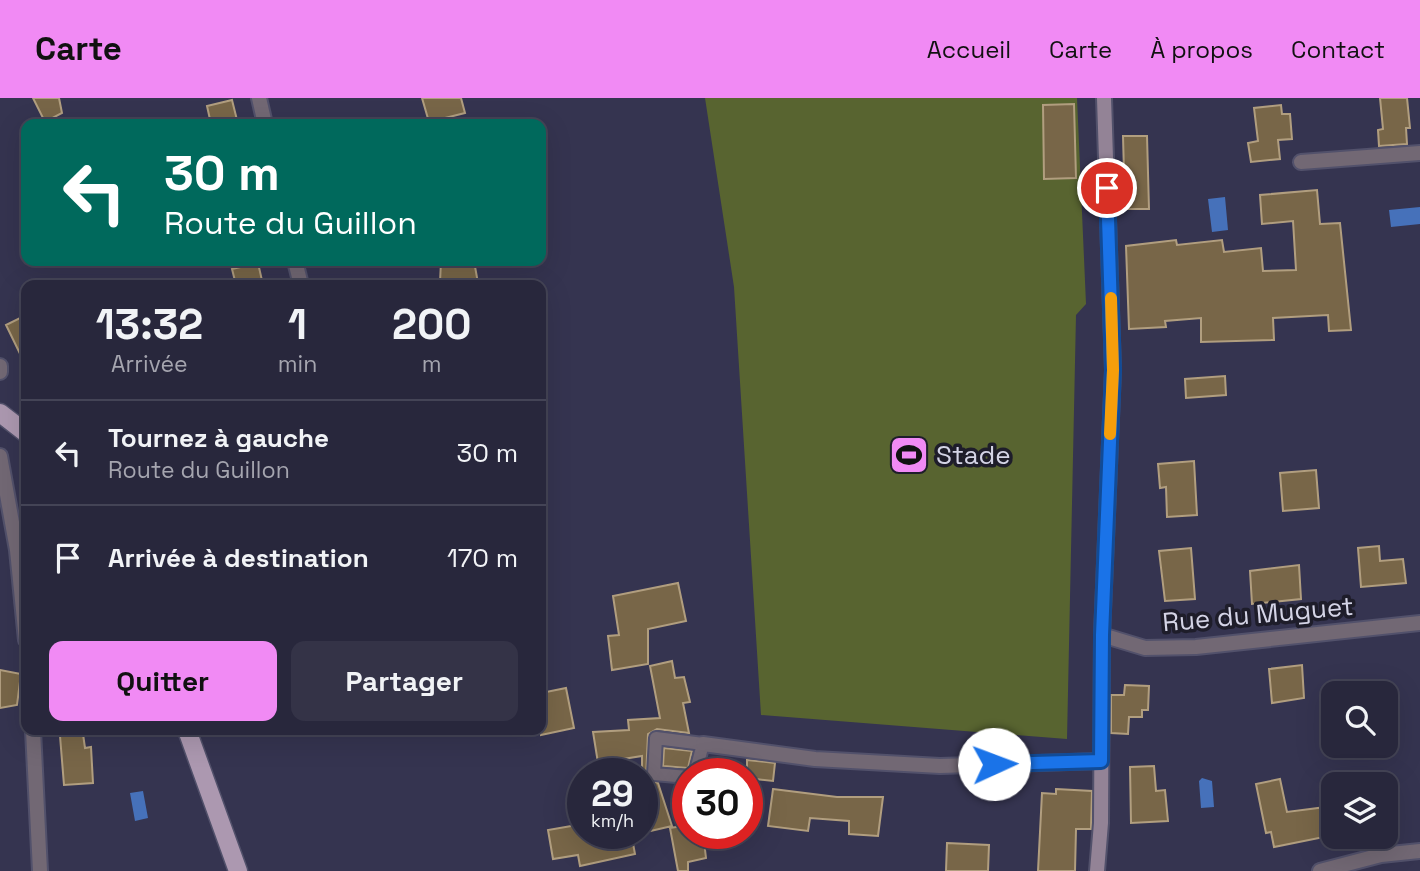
<!DOCTYPE html>
<html lang="fr">
<head>
<meta charset="utf-8">
<style>
  body { margin:0; font-family:"Space Grotesk",sans-serif; background:#343347; color:#f1f3f6; height:100vh; display:flex; flex-direction:column; font-size:26px; white-space:nowrap }
  * { box-sizing:border-box; margin:0 }
  p { font-size:23px; color:#a5a5af }
  .icon { flex:none; width:38px; height:38px; fill:none; stroke:currentColor; stroke-width:2; stroke-linecap:round; stroke-linejoin:round }
  .map { position:relative; flex:1; overflow:hidden }
  .side { position:absolute; left:21px; top:182px; width:525px; height:455px; display:flex; flex-direction:column; background:#28273c; border-radius:14px; box-shadow:0 7px 28px #0002,0 0 0 2px #444456 }
  .side>* { flex:none }
  .banner { position:absolute; left:21px; top:21px; width:525px; height:147px; border-radius:14px; box-shadow:0 7px 28px #0002,0 0 0 2px #444456; background:#00695c; color:#fff; overflow:hidden }
  .buttons { position:absolute; left:1321px; top:583px; display:grid; gap:14px }
  .buttons a { display:grid; place-items:center; width:77px; height:77px; border-radius:14px; background:#28273c; box-shadow:0 7px 28px #0002,0 0 0 2px #444456; font-size:35px }
  .speed { position:absolute; left:567px; top:660px; display:flex; gap:14px; font-size:35px; font-weight:700; text-align:center }
  .speed>* { display:grid; place-content:center; width:91px; height:91px; border-radius:50%; background:#28273c; box-shadow:0 7px 28px #0002,0 0 0 2px #444456; line-height:1 }
  .speed small { font-size:18px; font-weight:400 }
  .speed .limit { border:10px solid #d22; background:#fff; color:#111 }
  .pin { position:absolute; display:grid; place-items:center; width:60px; height:60px; color:#fff; margin:-30px; border:4px solid #fff; border-radius:50%; box-shadow:0 2px 7px #0007 }
  .me { position:absolute; width:77px; margin:-38px; rotate:88deg; stroke-linejoin:round; filter:drop-shadow(0 0 5px #0008) }
  .turn { display:flex; align-items:center; gap:24px; height:147px; padding:0 28px; font-size:32px }
  .turn .icon { width:91px; height:91px; stroke-width:2.5 }
  .turn b { display:block; font-size:49px; line-height:60px }
  .eta { display:flex; justify-content:space-evenly; align-items:center; height:119px; text-align:center }
  .eta b { font-size:42px; font-weight:700; line-height:49px }
  .action { display:flex; gap:14px; margin-top:auto; padding:14px 28px }
  .action a { flex:1; height:80px; border-radius:14px; background:#f18af4; color:#111; font-size:28px; font-weight:700; line-height:80px; text-align:center }
  .action a+a { background:#343347; color:#f1f3f6 }
  ul { padding:0; list-style:none }
  li { display:flex; align-items:center; gap:21px; height:105px; padding:0 28px; border-top:2px solid #444456 }
  li div { flex:1 }
  li b { display:block; font-size:26px }
  li em { font-style:normal }
  header { display:flex; align-items:center; gap:42px; box-sizing:border-box; height:98px; padding:0 35px; background:#f18af4; color:#111 }
  header strong { font-size:33px }
  nav { display:flex; gap:38px; margin-inline-start:auto; font-size:24px }
  .map>svg:first-child { display:block }
</style>
</head>
<body>
<header>
<strong>Carte</strong>
<nav><a>Accueil</a><a>Carte</a><a>À propos</a><a>Contact</a></nav>
</header>
<div class="map">
<svg width="1420" height="773" viewBox="0 0 1420 773">
  <rect width="100%" height="100%" fill="#353450"/>
  <!-- green -->
  <path fill="#586430" d="M705 0H1077L1086 206 1076 217 1067 641 761 617 734 189Z"/>
  <!-- water -->
  <path fill="#4671ba" d="M1225 99 1228 132 1212 134 1208 101Z
    M1420 109V126L1391 129 1389 112Z
    M1202 680 1212 683 1214 709 1201 710 1199 683Z
    M143 693 148 720 135 723 130 695Z"/>
  <!-- building -->
  <path fill="#786648" stroke="#b19e7f" stroke-width="2" d="M33 0H59L62 15 45 24Z
    M422 0H461L465 15 429 24Z
    M1380 0H1407L1410 30H1406L1407 46 1379 48 1378 32 1383 31Z
    M232 2 238 26H211L207 8Z
    M1074 6 1076 80 1044 81 1043 7Z
    M1281 7 1282 16H1290L1292 41 1278 42 1280 61 1251 64 1248 45 1258 43 1254 10Z
    M1123 38H1147L1149 111H1125Z
    M1317 92 1320 126 1340 125 1351 232 1329 233 1328 217 1273 220 1274 242 1201 244V220L1165 223 1166 229 1129 231 1126 148 1176 142 1177 147 1222 142 1224 154 1261 150 1263 173 1296 172 1293 123 1262 126 1260 97Z
    M441 163H474L478 185 440 184Z
    M258 165 263 187H236L232 171Z
    M26 217V268L6 227Z
    M1225 278 1226 297 1186 300 1185 281Z
    M1194 363 1197 417 1167 419 1166 389 1160 390 1158 366Z
    M1316 372 1319 410 1283 413 1280 375Z
    M1379 448 1380 463 1403 461 1406 485 1361 489 1358 450Z
    M1191 450 1195 501 1165 503 1159 453Z
    M1299 467 1301 501 1252 506 1250 473Z
    M678 485 686 523 648 531V566L612 572 608 538 619 537 613 498Z
    M672 563 675 580 684 579 690 604 683 605 689 635 657 631 648 636 646 679 658 685 672 728 642 735V658L598 665 593 634 629 632 628 622 660 620 650 568Z
    M1302 567 1304 600 1272 605 1269 571Z
    M0 572 21 576 17 607 0 610Z
    M1125 587 1149 588 1148 612H1142V619H1129L1128 636 1111 635V597H1124Z
    M566 590 574 630 541 637V595Z
    M83 636 85 650 91 649 93 685 64 687 60 638Z
    M664 650 692 653 688 670 663 668Z
    M747 662 775 665 773 683 747 680Z
    M1154 668 1156 693 1165 692 1168 723 1131 725 1130 669Z
    M1280 681 1287 714 1334 708V737L1274 749 1271 734 1266 735 1256 686Z
    M773 691 837 699H883L878 738 849 736V723L810 720 808 733 768 728Z
    M1056 691 1092 693 1091 731H1076L1075 773H1038L1042 695 1056 696Z
    M583 726V735H631L635 756 580 768 578 757 553 761 548 732Z
    M688 727V735H703L706 760 688 764V773H678L670 730Z
    M947 745 989 747 988 773H946Z"/>
  <g fill="none" stroke-linecap="round" stroke-linejoin="round">
    <!-- lane casing -->
    <g stroke="#52516b" stroke-width="16">
      <path id="lane" d="M688 679 654 676 656 640 703 646 695 676"/>
    </g>
    <!-- street casing -->
    <g stroke="#52516b" stroke-width="18">
      <path id="street" d="M259 0 265 26
        M1301 64 1420 55
        M295 163 301 187
        M0 268V274
        M0 358 17 452 26 542
        M1102 537 1145 550 1196 549 1420 525
        M33 632 40 773
        M703 646 815 661 940 668 1101 663
        M1320 773 1381 757 1420 753"/>
    </g>
    <!-- secondary casing -->
    <g stroke="#52516b" stroke-width="18">
      <path id="secondary" d="M1097 773 1101 725 1102 537 1113 272 1104 0"/>
    </g>
    <!-- primary casing -->
    <g stroke="#52516b" stroke-width="21">
      <path id="primary" d="M0 315 26 335
        M187 632 238 773"/>
    </g>
    <!-- lane -->
    <use href="#lane" stroke="#726874" stroke-width="12"/>
    <!-- street -->
    <use href="#street" stroke="#726874" stroke-width="14"/>
    <!-- secondary -->
    <use href="#secondary" stroke="#938396" stroke-width="14"/>
    <!-- primary -->
    <use href="#primary" stroke="#ac98b0" stroke-width="18"/>
  </g>
  <g fill="none" stroke-linecap="round" stroke-linejoin="round">
    <!-- route casing -->
    <g stroke="#114b97" stroke-width="18">
      <path id="route" d="M994 666 1101 663 1102 537 1113 272 1107 90"/>
    </g>
    <!-- route -->
    <use href="#route" stroke="#1a73e8" stroke-width="12"/>
    <!-- slow -->
    <path stroke="#f59e0b" stroke-width="12" d="M1110 336 1113 272 1111 200"/>
  </g>
  <!-- icons -->
  <defs>
    <g id="stadium-square" transform="scale(2.0125)"><rect x="-9" y="-9" width="18" height="18" rx="4" fill="#f18af4" stroke="#1e1d2a"/><path d="M0-5a6.5 5 0 1 0 0 10a6.5 5 0 1 0 0-10ZM-3.5-1.8h7v3.6h-7Z" fill="#111"/></g>
  </defs>
  <g fill-rule="evenodd">
    <use href="#stadium-square" x="909" y="357"/>
  </g>
  <g text-anchor="middle" stroke-width="7" stroke-linejoin="round" paint-order="stroke">
    <!-- poi labels -->
    <g font-size="26" fill="#d4d4e6" stroke="#1e1d2a" text-anchor="start">
      <text x="936" y="366">Stade</text>
    </g>
    <!-- street labels -->
    <g font-size="26" fill="#d4d4e6" stroke="#1e1d2a">
      <text transform="translate(1258 516) rotate(-5)" y="9">Rue du Muguet</text>
    </g>
  </g>
</svg>
<div class="buttons">
<a><svg class="icon" aria-label="search" viewBox="0 0 24 24"><circle cx="10" cy="10" r="6"/><path d="M15 15l6 6"/></svg></a>
<a><svg class="icon" aria-label="layers" viewBox="0 0 24 24"><path d="M12 4l9 5-9 5-9-5zM3 14l9 5 9-5"/></svg></a>
</div>
<div class="speed"><div>29<small>km/h</small></div><div class="limit">30</div></div>
<div class="pin" style="left:1107px;top:90px;background:#d93025"><svg class="icon" aria-label="arrive" viewBox="0 0 24 24"><path d="M6 21V4h12l-3 4 3 4H6"/></svg></div>
<svg class="me" style="left:994px;top:666px" viewBox="-20 -20 40 40"><circle r="19" fill="#fff"/><path d="M0-13L10 11 0 6-10 11z" fill="#1a73e8"/></svg>
<div class="banner">
<div class="turn"><svg class="icon" aria-label="left" viewBox="0 0 24 24"><path d="M17 20v-9H6M10 6l-5 5 5 5"/></svg><div><b>30 m</b>Route du Guillon</div></div>
</div>
<section class="side">
<div class="eta">
<div><b>13:32</b><p>Arrivée</p></div>
<div><b>1</b><p>min</p></div>
<div><b>200</b><p>m</p></div>
</div>
<ul>
<li><svg class="icon" aria-label="left" viewBox="0 0 24 24"><path d="M17 20v-9H6M10 6l-5 5 5 5"/></svg><div><b>Tournez à gauche</b><p>Route du Guillon</p></div><em>30 m</em></li>
<li><svg class="icon" aria-label="arrive" viewBox="0 0 24 24"><path d="M6 21V4h12l-3 4 3 4H6"/></svg><div><b>Arrivée à destination</b></div><em>170 m</em></li>
</ul>
<div class="action"><a>Quitter</a><a>Partager</a></div>
</section>
</div>
</body>
</html>
